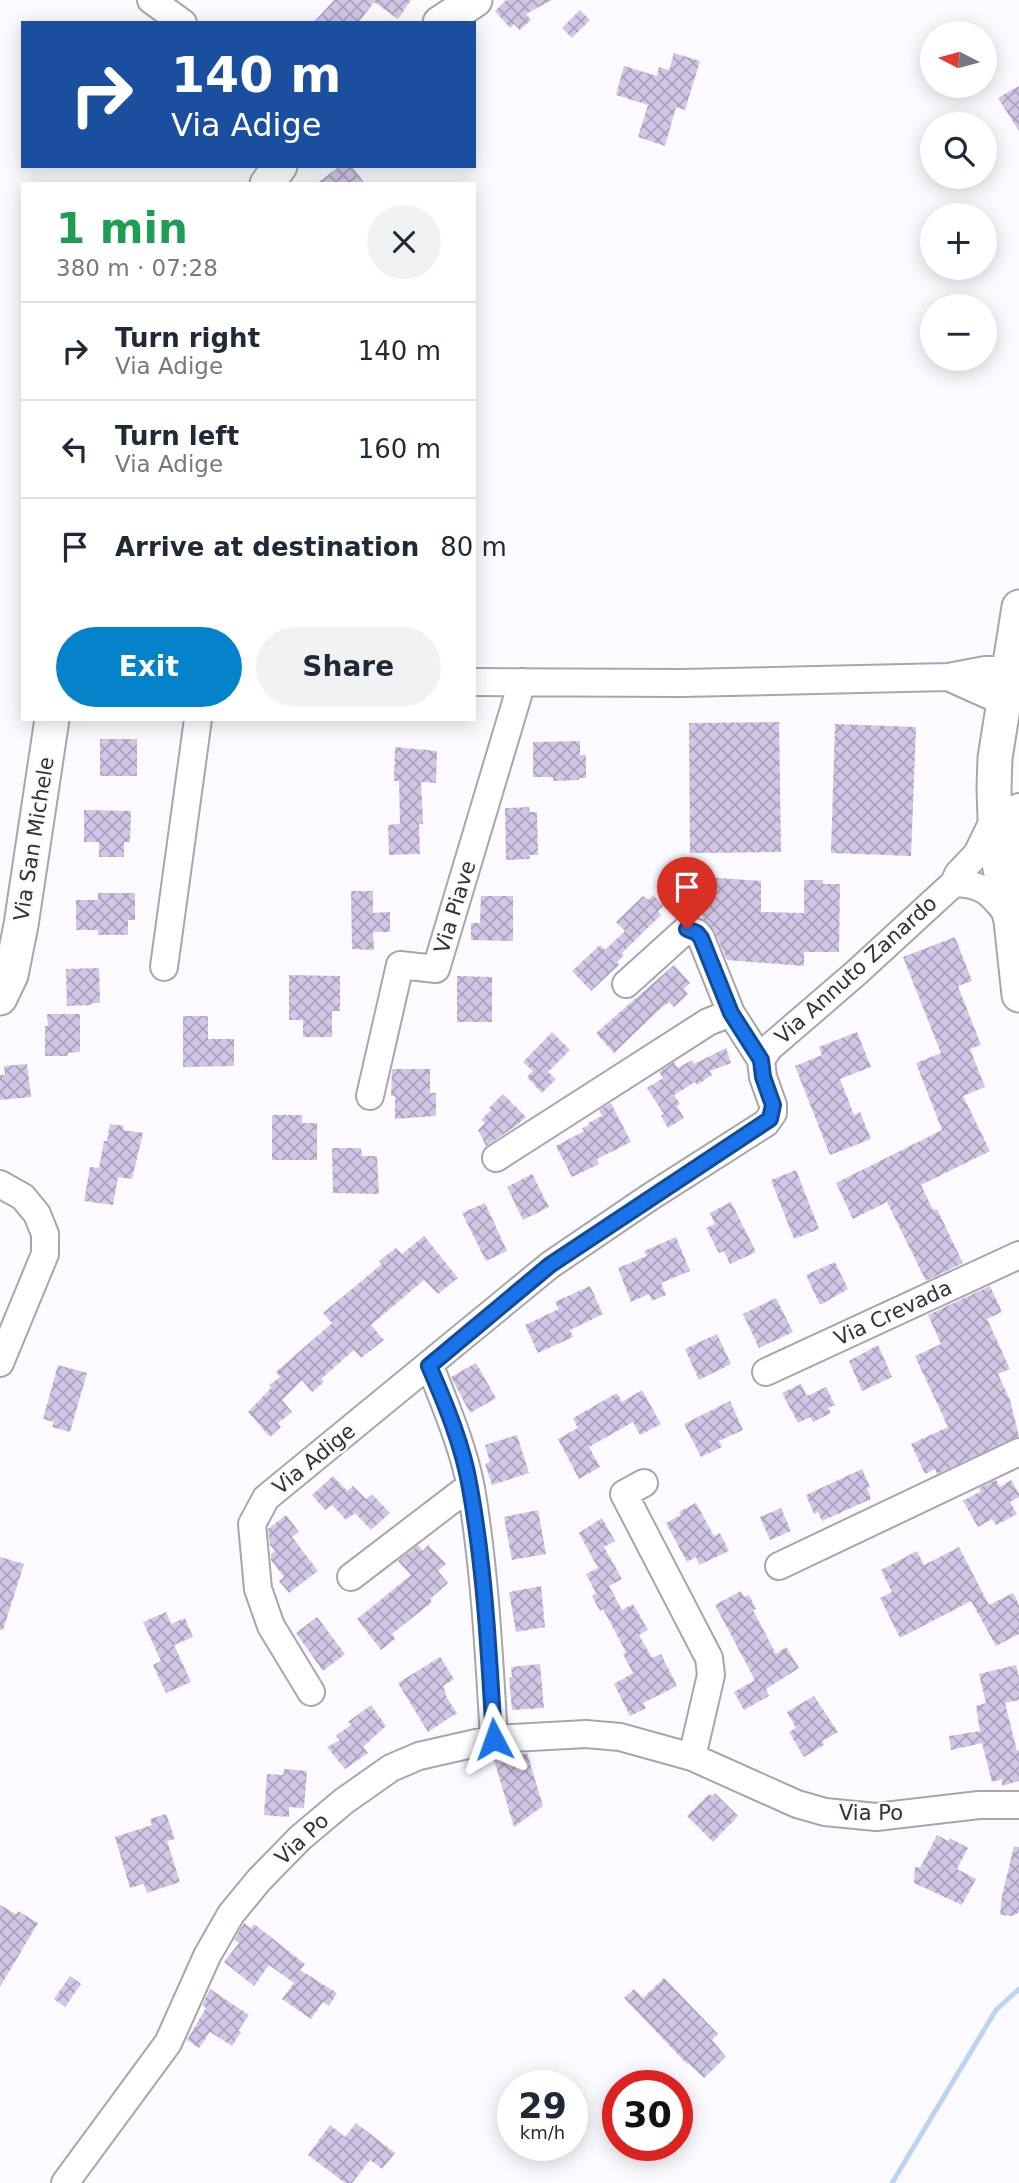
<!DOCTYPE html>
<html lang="en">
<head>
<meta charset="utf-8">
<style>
  body { margin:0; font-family:"DejaVu Sans",sans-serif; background:#f2f2f3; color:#1f2937; height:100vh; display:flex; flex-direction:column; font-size:26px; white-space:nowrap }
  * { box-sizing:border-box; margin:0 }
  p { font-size:23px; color:#747a83 }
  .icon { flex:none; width:38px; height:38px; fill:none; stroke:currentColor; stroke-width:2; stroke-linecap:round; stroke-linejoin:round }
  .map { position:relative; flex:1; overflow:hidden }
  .drawer { position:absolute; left:21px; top:182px; width:455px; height:539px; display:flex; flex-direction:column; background:#fff; border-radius:0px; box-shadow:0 4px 18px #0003 }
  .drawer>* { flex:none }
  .top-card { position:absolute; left:21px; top:21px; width:455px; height:147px; border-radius:0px; box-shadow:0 4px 18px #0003; background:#1a4fa0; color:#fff; overflow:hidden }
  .needle { width:46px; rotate:276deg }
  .controls { position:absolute; left:920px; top:21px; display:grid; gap:14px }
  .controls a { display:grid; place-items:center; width:77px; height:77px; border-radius:50%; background:#fff; box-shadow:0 4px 18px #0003; font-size:35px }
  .speed { position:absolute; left:497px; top:2070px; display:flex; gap:14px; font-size:35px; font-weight:700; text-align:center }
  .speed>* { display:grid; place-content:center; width:91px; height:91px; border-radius:50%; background:#fff; box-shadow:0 4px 18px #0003; line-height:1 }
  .speed small { font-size:18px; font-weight:400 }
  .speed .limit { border:10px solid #d22; background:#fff; color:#111 }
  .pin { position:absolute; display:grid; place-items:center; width:60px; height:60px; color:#fff; margin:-72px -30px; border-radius:50% 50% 50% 0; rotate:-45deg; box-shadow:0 0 7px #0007 }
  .pin .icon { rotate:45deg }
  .me { position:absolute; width:77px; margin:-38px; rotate:356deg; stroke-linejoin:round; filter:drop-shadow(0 0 5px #0008) }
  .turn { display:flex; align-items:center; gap:24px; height:147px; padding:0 35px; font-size:32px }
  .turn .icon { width:91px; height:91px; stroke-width:2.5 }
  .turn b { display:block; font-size:49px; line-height:60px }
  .round { display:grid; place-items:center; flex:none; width:74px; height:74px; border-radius:37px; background:#f2f2f3 }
  .head { display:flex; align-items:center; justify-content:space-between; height:119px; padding:0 35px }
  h1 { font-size:42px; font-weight:800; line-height:52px; color:#1e9e55 }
  .primary-button { display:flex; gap:14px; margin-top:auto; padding:14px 35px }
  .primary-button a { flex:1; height:80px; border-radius:42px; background:#0483cb; color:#fff; font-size:28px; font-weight:800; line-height:80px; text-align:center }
  .primary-button a+a { background:#f2f2f3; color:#1f2937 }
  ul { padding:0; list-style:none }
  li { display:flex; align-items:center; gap:21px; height:98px; padding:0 35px; border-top:2px solid #e0e1e3 }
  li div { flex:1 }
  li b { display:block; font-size:26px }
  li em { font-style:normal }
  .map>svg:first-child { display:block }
</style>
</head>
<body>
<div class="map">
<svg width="1019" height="2183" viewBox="0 0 1019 2183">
  <defs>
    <pattern id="building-cross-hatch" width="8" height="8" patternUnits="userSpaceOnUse" patternTransform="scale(1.75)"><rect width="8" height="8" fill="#d2c6e6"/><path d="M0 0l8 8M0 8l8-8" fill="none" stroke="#aba1bb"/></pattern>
  </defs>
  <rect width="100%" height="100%" fill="#fbfbff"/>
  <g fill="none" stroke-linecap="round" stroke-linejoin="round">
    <!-- stream -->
    <path stroke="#bdd4f0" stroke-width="5" d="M892 2183 996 2010 1019 1989"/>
  </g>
  <!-- building -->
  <path fill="url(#building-cross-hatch)" d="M334 0H411L398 19 374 2 358 23H313Z
    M506 0H552L526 14 531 20 520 30 514 24 510 28 495 11Z
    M580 10 590 20 572 38 562 28Z
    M674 53 700 61 685 110 676 107 665 146 638 137 648 105 616 95 624 66 657 76 659 67 669 70Z
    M1019 86V131L998 98Z
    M340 166H352L365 184H316Z
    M779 722 781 852 690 853 689 723Z
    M835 724 916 727 911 856 831 853Z
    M100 739H137V776H100Z
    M580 741V755H586V778H579V780L553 781V777H533V742Z
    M395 747 437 751 436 783 421 782 423 824H419L420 854 389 855 388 825 400 824 399 781H394Z
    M529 807 530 812H537L538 855H529L530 859 506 860 505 808Z
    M84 810 131 811 130 842H124V857H99V842H84Z
    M690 876 761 881V912L804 913V880H823V884H840L839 952H804V966L727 960 715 932 703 919Z
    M351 891H373V913L390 912V932H373L374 950 352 949Z
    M98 893H135V920H128V935H98V930H76V900H98Z
    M653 895 663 906 658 911 661 915 622 953 624 955 617 962 619 965 591 991 572 971 600 945 605 950 625 931 616 922 643 896 648 900Z
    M481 896H513V941L471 940V923H480Z
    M955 937 972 981 958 986 981 1045 970 1049 985 1087 963 1096 990 1151 921 1185 933 1210 937 1209 963 1263 926 1281 887 1202 853 1219 836 1183 942 1130 916 1063 941 1053 903 957Z
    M674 965 690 983 684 989 688 994 674 1007 669 1002 660 1009 614 1053 596 1033Z
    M99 968 100 1003H92V1005L67 1006 66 969Z
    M289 975 340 976V1011H332V1037H303V1020H289Z
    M457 976 492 977V1022H457Z
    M47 1014H80V1052L68 1053V1056H45V1026H48Z
    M183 1016H208V1039H234V1066L183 1067Z
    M552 1032 570 1050 548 1072 556 1079 542 1093 527 1077 533 1071 523 1062Z
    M857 1032 871 1067 840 1079 854 1115 860 1112 871 1139 830 1155 795 1066 822 1055 819 1047Z
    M726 1048 731 1063 710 1071 712 1075 697 1085 695 1082 674 1095 680 1104 677 1106 684 1118 668 1128 661 1116 664 1114 647 1088 663 1078 659 1072 674 1062 678 1068 692 1060 694 1064Z
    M27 1064 31 1097 0 1100V1075H5L4 1066Z
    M392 1069H430V1093H436V1116L395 1119V1096H391Z
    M503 1094 526 1117 516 1126 486 1146 478 1130 485 1123 481 1120 491 1110 489 1108Z
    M611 1103 631 1142 597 1159 599 1164 572 1177 556 1146 584 1131 582 1128 589 1125 588 1123 602 1116 599 1110Z
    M272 1115H302V1123H317V1160H272Z
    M110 1124 124 1126 123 1130 143 1133 132 1179 118 1177 113 1205 84 1201 90 1167 99 1168 104 1141H107Z
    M332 1148H361L362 1156H377L379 1194 333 1193Z
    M796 1170 819 1229 794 1239 771 1180Z
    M532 1174 549 1207 523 1220 507 1187Z
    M731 1202 756 1252 730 1264 724 1251 719 1253 706 1228 715 1224 710 1213Z
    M485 1203 507 1251 486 1261 462 1213Z
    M424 1236 458 1278 438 1294 424 1280 371 1325 384 1340 361 1358 354 1350 321 1379 324 1382 312 1392 302 1380 282 1400 292 1412 278 1423 281 1427 270 1437 248 1412 271 1388 269 1385 280 1377 276 1372 332 1323 323 1313 382 1264 379 1261 396 1248 402 1254Z
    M676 1237 690 1271 661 1283 666 1295 652 1301 649 1294 631 1302 618 1268 647 1256 644 1251Z
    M835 1262 848 1289 820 1305 806 1275Z
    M590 1286 603 1314 570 1330 573 1337 538 1353 525 1325 559 1309 555 1302Z
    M990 1286 1002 1312 987 1319 1010 1369 998 1374 1010 1400 1019 1436 937 1474 935 1469 925 1474 911 1444 948 1427 915 1356 941 1344 928 1315Z
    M776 1298 793 1332 759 1348 743 1314Z
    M717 1334 731 1364 699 1380 685 1349Z
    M878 1345 892 1377 862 1391 849 1361Z
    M476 1363 496 1398 470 1413 451 1377Z
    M58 1365 87 1373 70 1432 52 1427 54 1422 43 1419Z
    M801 1384 807 1396 826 1387 835 1405 828 1408 831 1413 813 1422 810 1417 798 1423 782 1393Z
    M642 1390 661 1424 640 1435 633 1422 589 1447 600 1467 579 1479 558 1439 578 1428 573 1418 617 1393 622 1402Z
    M730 1401 743 1430 719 1441 722 1447 701 1457 684 1424Z
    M517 1435 529 1473 492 1485 485 1464 490 1462 485 1445Z
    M862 1469 870 1487 867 1488 871 1499 822 1521 818 1512 814 1514 806 1495Z
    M333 1476 347 1491 353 1486 366 1499 372 1494 390 1513 371 1530 355 1513 346 1520 332 1505 325 1510 312 1495Z
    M996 1480 1000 1487 1011 1480 1019 1494V1497L1010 1502 1017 1514 996 1525 992 1519 978 1527 963 1501 981 1491 979 1488Z
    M696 1503 714 1536 720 1533 729 1551 699 1565 696 1557 687 1562 666 1523 681 1515 679 1512Z
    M781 1508 791 1531 770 1540 760 1517Z
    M538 1510 546 1554 512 1560 504 1517Z
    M286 1515 299 1532 292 1537 318 1571 289 1593 279 1581 284 1577 271 1560V1554L275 1551 270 1545 268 1529Z
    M602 1518 615 1541 604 1547 622 1579 609 1586 622 1610 633 1604 648 1630 639 1635 652 1658 661 1654 677 1686 643 1703 646 1708 630 1716 614 1684 633 1673 623 1654 626 1652 603 1609 600 1611 592 1596 596 1593 586 1574 598 1568 579 1533Z
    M418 1545 423 1551 428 1545 446 1564 438 1571 448 1583 430 1599 432 1602 392 1634 395 1639 381 1650 357 1619 411 1575 398 1561Z
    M959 1547 989 1605 1013 1593 1019 1605V1634L996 1646 971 1601 900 1638 880 1598 892 1592 881 1570 917 1551 924 1565Z
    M0 1557 24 1564 3 1630H0Z
    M541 1586 545 1627 516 1632 509 1592Z
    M741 1591 744 1597 749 1595 756 1609 753 1610 776 1654 786 1647 799 1668 766 1689 769 1696 744 1710 734 1692 755 1680 715 1605Z
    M166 1612 171 1624 185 1618 193 1637 174 1645 191 1682 166 1693 153 1665 161 1661 143 1622Z
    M317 1617 345 1654 323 1671 296 1633Z
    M440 1657 454 1679 443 1686 447 1698 457 1713 428 1732 398 1683Z
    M540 1664 544 1708 512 1710 509 1677H512L511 1667Z
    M1016 1665 1019 1678V1700L1005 1703 1017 1751 1019 1750V1781L1002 1786V1779L992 1782 982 1743 951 1750 949 1736 980 1731 976 1706 986 1703 979 1674Z
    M814 1696 838 1732 822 1741 824 1745 804 1757 789 1732 796 1728 787 1712Z
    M371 1705 386 1726 363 1747 368 1753 345 1769 327 1747 340 1740 336 1736 352 1724 348 1722Z
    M527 1753 543 1806 514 1827 494 1760Z
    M284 1769 307 1771 304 1808 289 1807V1817L264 1815 267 1774 283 1775Z
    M715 1793 738 1816 713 1842 687 1816 709 1794 712 1796Z
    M166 1814 175 1839 167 1841 180 1882 147 1893 144 1884 130 1888 115 1837 152 1825 150 1819Z
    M937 1835 948 1841 950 1838 968 1848 957 1869 976 1879 962 1905 914 1883 915 1867 920 1868Z
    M1014 1846 1019 1847V1912L1013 1916 1000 1915 1002 1896Z
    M0 1905 16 1914 18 1911 38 1923 0 1987Z
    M244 1923 251 1928 254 1924 305 1964 300 1970 337 1993 329 2006 323 2002 311 2019 282 1999 294 1983 269 1965 254 1986 224 1962 239 1943 234 1940Z
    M70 1976 81 1984 65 2007 54 1999Z
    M664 1978 718 2034 712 2040 726 2057 704 2078 688 2063 687 2064 624 1998 634 1989 643 1998Z
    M210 1989 249 2015 238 2031 241 2032 232 2046 210 2032 199 2048 187 2040 206 2008 202 2005Z
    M356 2123 395 2153 382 2169 370 2160 352 2183H345L308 2155 330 2125 345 2137Z"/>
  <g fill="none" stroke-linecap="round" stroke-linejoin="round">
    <!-- minor casing -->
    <g stroke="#a6a6ad" stroke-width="30">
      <path id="minor" d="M151 0 183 23
        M948 677 988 695 1004 697
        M474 682 682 683 948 677 985 670H1008
        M954 883C986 884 991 894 1010 917
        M164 967 198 719
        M626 984 687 929 697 933 701 938 731 1013
        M761 1060 769 1048 856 973 954 883 958 874 977 854 993 821 1019 807
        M370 1096 400 965 436 969 522 682
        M0 1184 23 1197 37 1214 45 1234V1254L0 1363
        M430 1366C445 1405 463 1446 471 1488 485 1571 489 1655 494 1739
        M766 1372 1019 1255
        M644 1483 624 1494 709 1658 711 1675 692 1757
        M779 1566 1019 1452
        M351 1577 470 1486
        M311 1692 271 1626 258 1589 252 1524 266 1498 550 1265 650 1197 766 1123 773 1113V1105L763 1077 761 1060 731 1013 708 1022 496 1158
        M65 2183 168 2043 207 1956 231 1914 259 1880 300 1838 344 1801 391 1768 419 1756 494 1739 586 1734 620 1737 692 1757 797 1804 825 1812 876 1817 979 1805H1019"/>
    </g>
    <!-- major casing -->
    <g stroke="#a6a6ad" stroke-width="37">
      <path id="major" d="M440 23 475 0
        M267 184 280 166
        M1019 833 1012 844 1006 874 1019 995
        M1010 917 996 849 994 788 995 758 1019 607
        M0 998 11 975 21 925 52 719"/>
    </g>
    <!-- minor -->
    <use href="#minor" stroke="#fff" stroke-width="26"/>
    <!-- major -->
    <use href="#major" stroke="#fff" stroke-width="33"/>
  </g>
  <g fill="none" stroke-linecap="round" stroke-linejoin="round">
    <!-- route casing -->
    <g stroke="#114b97" stroke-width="18">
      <path id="route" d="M494 1739C489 1655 485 1571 470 1488 463 1446 446 1405 429 1366L550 1265 770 1119 773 1105 763 1077 761 1060 731 1013 701 938 697 933 687 929"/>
    </g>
    <!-- route -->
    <use href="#route" stroke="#1a73e8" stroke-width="12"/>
  </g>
  <g text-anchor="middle" stroke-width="5" stroke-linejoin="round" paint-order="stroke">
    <!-- street labels -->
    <g font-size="21" fill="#323235" stroke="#fbfbff">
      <text transform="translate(34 839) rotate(-81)" y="7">Via San Michele</text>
      <text transform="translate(455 907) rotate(-73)" y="7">Via Piave</text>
      <text transform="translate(856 970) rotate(-42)" y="7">Via Annuto Zanardo</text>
      <text transform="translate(893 1313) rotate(-25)" y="7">Via Crevada</text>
      <text transform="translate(314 1459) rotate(-39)" y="7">Via Adige</text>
      <text x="871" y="1820">Via Po</text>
      <text transform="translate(302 1839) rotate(-43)" y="7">Via Po</text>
    </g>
  </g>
</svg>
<div class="controls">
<a><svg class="needle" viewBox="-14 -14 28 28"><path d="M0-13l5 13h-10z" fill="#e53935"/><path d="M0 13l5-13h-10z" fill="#747a83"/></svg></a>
<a><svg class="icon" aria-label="search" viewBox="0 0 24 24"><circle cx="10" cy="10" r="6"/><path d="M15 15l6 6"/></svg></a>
<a>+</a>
<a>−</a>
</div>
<div class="speed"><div>29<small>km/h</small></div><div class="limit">30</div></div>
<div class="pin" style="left:687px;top:929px;background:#d93025"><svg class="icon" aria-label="arrive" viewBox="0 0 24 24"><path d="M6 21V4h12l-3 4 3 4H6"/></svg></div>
<svg class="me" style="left:494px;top:1739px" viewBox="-20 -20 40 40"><path d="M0-17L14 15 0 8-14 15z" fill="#1a73e8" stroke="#fff" stroke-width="4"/></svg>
<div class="top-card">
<div class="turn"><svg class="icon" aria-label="right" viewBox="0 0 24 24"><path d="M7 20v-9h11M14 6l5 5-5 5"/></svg><div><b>140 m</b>Via Adige</div></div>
</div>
<section class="drawer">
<div class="head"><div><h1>1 min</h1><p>380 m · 07:28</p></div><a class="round"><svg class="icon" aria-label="close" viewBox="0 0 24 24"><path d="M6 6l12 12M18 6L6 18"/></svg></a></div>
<ul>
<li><svg class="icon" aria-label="right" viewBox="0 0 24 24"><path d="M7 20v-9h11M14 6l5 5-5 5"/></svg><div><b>Turn right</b><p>Via Adige</p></div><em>140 m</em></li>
<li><svg class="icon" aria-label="left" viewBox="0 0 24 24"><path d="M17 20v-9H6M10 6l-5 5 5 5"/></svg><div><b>Turn left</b><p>Via Adige</p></div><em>160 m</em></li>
<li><svg class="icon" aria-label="arrive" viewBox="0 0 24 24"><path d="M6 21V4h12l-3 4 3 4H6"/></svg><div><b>Arrive at destination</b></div><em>80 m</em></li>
</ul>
<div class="primary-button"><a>Exit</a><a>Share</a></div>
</section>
</div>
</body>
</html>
